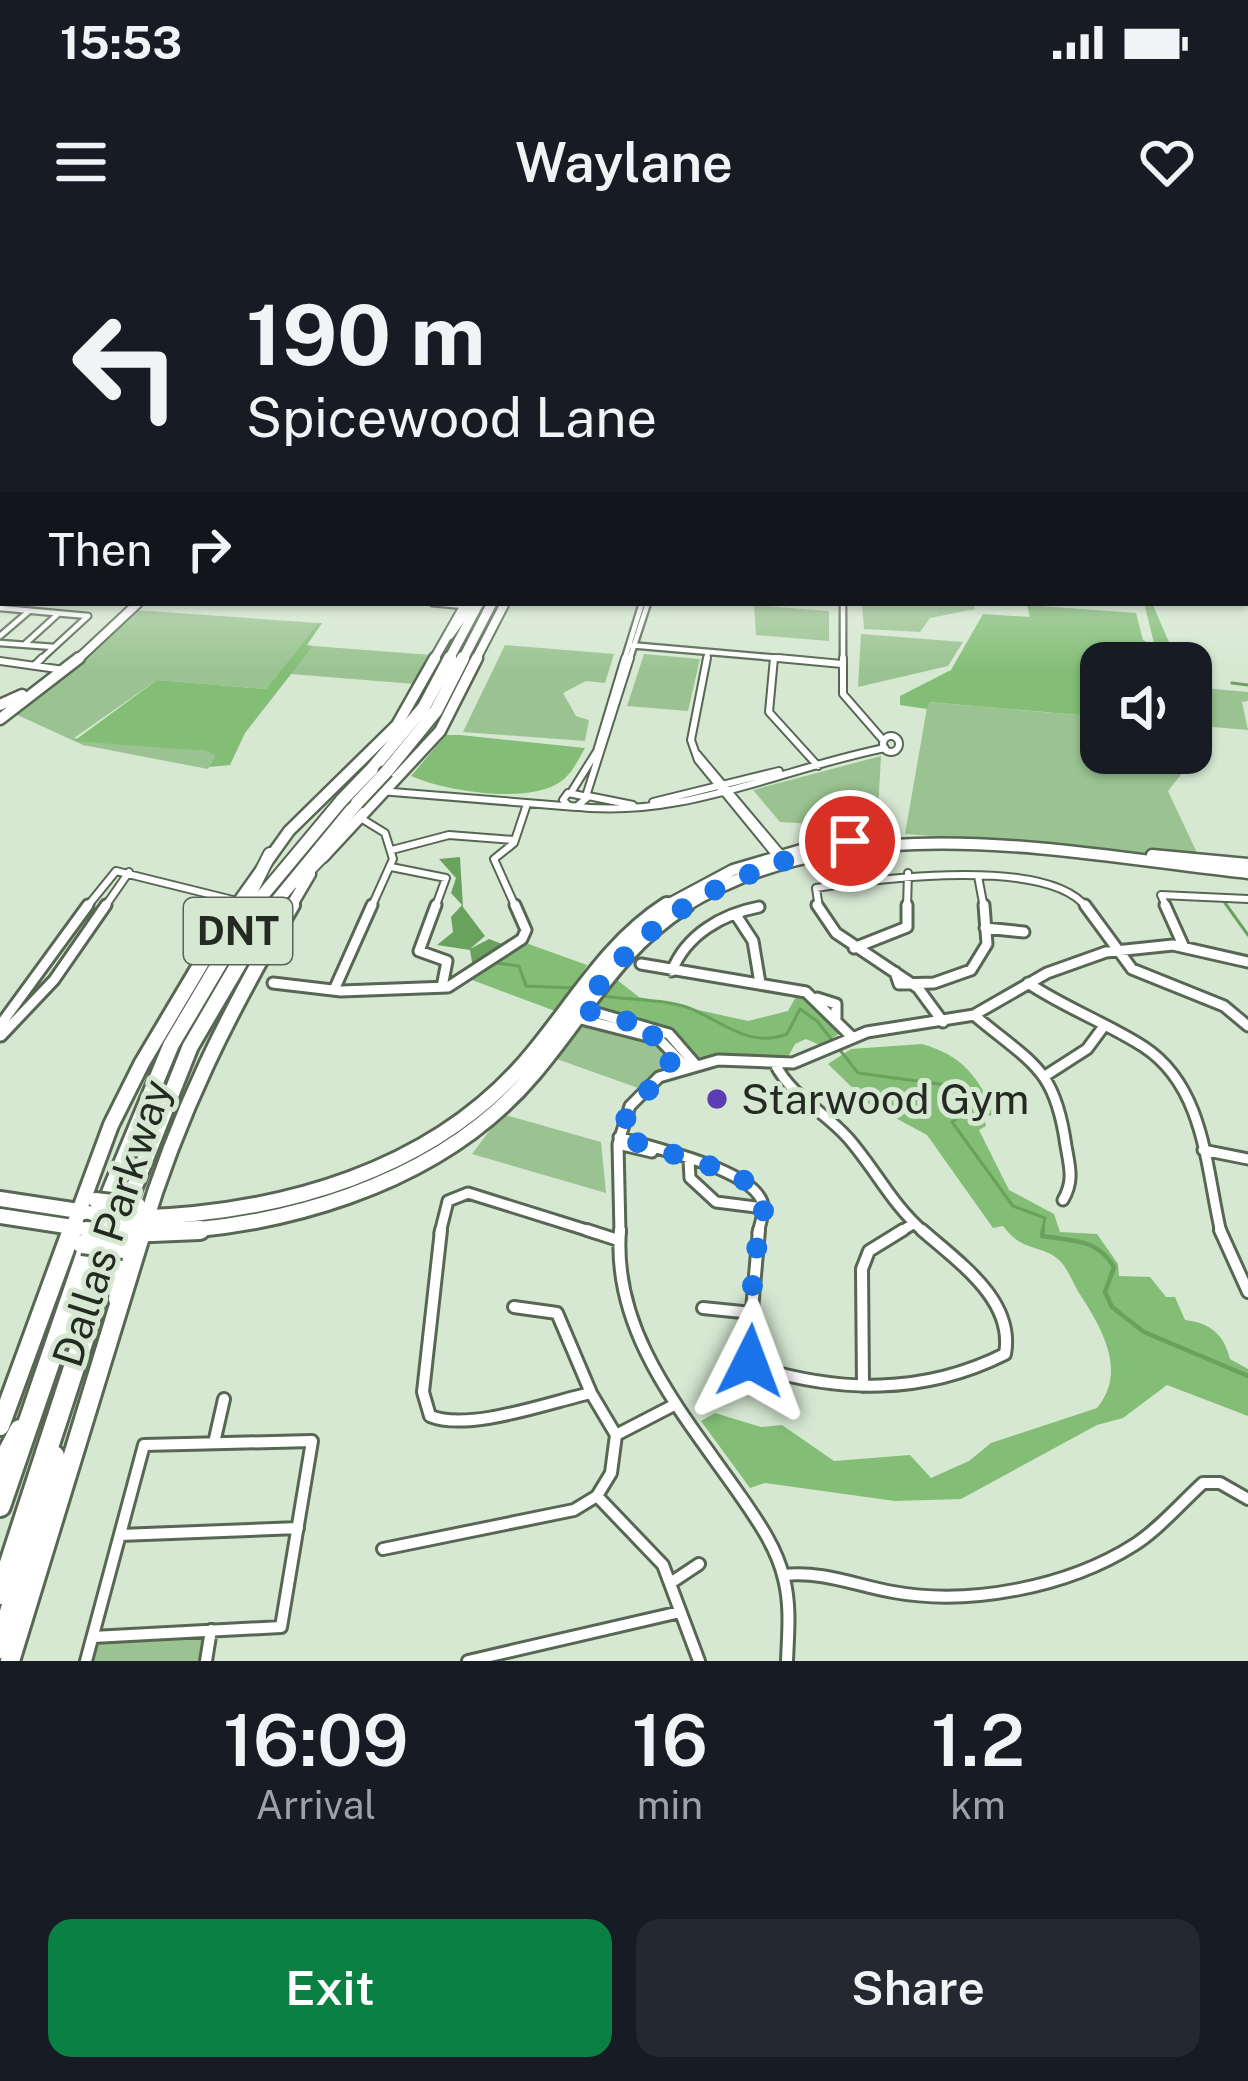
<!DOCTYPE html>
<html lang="en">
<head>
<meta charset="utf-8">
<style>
  body { margin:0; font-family:"Public Sans",sans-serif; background:#242831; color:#f1f3f6; height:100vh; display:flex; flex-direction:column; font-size:45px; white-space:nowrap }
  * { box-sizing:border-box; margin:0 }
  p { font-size:39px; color:#9ea1a6 }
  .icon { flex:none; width:66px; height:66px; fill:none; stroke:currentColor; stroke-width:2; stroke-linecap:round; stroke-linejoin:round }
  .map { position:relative; height:1421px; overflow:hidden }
  .details { display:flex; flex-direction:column; background:#171b24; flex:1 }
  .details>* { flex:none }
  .guide { position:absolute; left:0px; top:0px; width:1248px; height:366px; box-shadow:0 3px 9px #0004; background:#171b24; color:#f1f3f6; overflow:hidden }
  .buttons { position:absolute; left:1080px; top:402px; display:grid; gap:24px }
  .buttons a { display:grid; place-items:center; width:132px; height:132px; border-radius:24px; background:#171b24; box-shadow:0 3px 9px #0004; font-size:60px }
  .pin { position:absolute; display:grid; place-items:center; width:102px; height:102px; color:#fff; margin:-51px; border:6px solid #fff; border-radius:50%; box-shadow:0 3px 12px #0007 }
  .me { position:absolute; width:132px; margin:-66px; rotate:3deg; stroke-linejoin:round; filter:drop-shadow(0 0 9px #0008) }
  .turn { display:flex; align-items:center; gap:42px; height:252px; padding:0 48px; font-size:54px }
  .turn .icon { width:156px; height:156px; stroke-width:2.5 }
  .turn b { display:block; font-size:84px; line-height:102px }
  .then { display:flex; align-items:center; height:114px; padding:0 48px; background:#0003; gap:24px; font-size:45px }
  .eta { display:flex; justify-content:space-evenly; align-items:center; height:204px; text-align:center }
  .eta b { font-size:72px; font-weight:600; line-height:84px }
  .action { display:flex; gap:24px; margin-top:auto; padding:24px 48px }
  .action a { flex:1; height:138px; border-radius:24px; background:#0b8043; color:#fff; font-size:48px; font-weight:600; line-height:138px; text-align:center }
  .action a+a { background:#242831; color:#f1f3f6 }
  .status { display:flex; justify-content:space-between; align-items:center; height:84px; padding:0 60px; background:#171b24; direction:ltr }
  .status svg { height:33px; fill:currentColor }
  header { display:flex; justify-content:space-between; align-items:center; height:156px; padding:0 48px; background:#171b24; font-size:54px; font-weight:600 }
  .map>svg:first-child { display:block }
</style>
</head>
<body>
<div class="status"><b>15:53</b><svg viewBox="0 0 49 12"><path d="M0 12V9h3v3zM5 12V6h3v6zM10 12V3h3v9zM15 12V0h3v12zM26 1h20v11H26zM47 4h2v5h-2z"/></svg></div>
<header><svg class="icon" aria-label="menu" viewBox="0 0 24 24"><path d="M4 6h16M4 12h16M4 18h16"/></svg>Waylane<svg class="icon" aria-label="heart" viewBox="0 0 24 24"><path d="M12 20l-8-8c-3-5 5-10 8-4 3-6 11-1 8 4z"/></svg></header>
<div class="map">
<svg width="1248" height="1421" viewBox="0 0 1248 1421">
  <rect width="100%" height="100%" fill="#d6e8d2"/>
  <!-- green -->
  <path fill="#9ac391" d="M862 363H973L975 369 930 378 920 392 864 389Z
    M754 365 829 371V401L756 395Z
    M134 370 318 383 266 449 157 440 74 498 206 511 215 516 208 529 83 505 13 473 78 424Z
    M861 394 963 402 948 426 858 447Z
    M505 405 614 414 605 443 586 441 563 453 576 476 589 480 585 501 463 492Z
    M313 406 431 415 415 444 290 434Z
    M644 414 700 419 688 471 627 466Z
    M1191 447 1248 452V461L1242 462 1248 490 1201 486Z
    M928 462 1101 477V513H1191V485L1199 486 1206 503 1168 551 1199 617 905 594Z
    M881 516 877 588 780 582 753 550Z
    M579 781 667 808 670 824 638 848 554 818Z
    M502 874 601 902 606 953 472 914Z
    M208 1397 203 1421H90L96 1401Z"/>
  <!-- forest -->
  <path fill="#83bd76" d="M1144 363H1152L1178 423H1101V477L929 462 927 469 900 465V456L951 430 983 374 1030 377 1027 365 1136 373 1143 400 1155 407Z
    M318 383H322L307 405 313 406 245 493 230 525 209 527 215 516 206 511 74 501 157 440 266 449Z
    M446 495H460L585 508C577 522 570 538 555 545 521 563 445 551 411 536Z
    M523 702 587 725 558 772 472 740Z
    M612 736 639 757 748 781 788 771 798 753 844 791 820 805 806 799 795 804 789 815 776 820 698 818 670 792 591 767Z
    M922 804C962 815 979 837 995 875L984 876 986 886 979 890 1009 950 1054 974 1060 992 1097 994 1118 1024 1119 1036 1150 1037 1166 1057H1175L1185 1080C1210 1083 1224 1094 1230 1119L1248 1129V1176L1167 1145 1123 1178 1097 1185 961 1259 895 1261 765 1243 750 1248 701 1181 715 1173 761 1187 782 1185 834 1221 910 1215 931 1238 969 1221 991 1203 1097 1168C1128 1131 1101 1087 1079 1053 1073 1043 1067 1027 1059 1020 1041 1004 1023 1013 1003 986L993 988 927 895 868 863 828 824 851 809Z"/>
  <!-- water -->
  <path fill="#69a25d" d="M460 617 463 667 485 696 470 709 489 699 505 705 473 728 470 710 437 705 453 692 451 677 462 665 451 653 456 638 439 619Z"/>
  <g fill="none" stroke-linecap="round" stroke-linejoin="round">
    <!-- stream-far1 -->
    <path stroke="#69a25d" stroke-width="3" d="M1232 443 1248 445
      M1225 663 1248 695
      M496 723 519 726 526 746 574 748
      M603 756C630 760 664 759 689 768 722 781 749 809 787 794L800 769 817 781 858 833 961 847 971 868 952 882 1013 966 1045 978 1042 993"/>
    <!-- stream -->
    <path stroke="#69a25d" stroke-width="4.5" d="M1043 990 1042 996C1072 1001 1097 998 1114 1027L1105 1052 1112 1067 1144 1092 1248 1136"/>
    <!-- minor-far3 casing -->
    <g stroke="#576754" stroke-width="9">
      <path id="minor-far3" d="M432 363 464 366
        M843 363V421
        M0 368 88 376
        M0 396 28 372
        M0 403 54 407
        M25 404 58 374
        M629 405 812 421
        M39 421 88 376
        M624 421 642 363
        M629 421 648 363
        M706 421 708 412"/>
    </g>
    <!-- minor-far2 casing -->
    <g stroke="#576754" stroke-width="10">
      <path id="minor-far2" d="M707 418 691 500 698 520 778 618
        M774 418 769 472 818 526
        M778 418 842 424
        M843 418V454L883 500
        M0 421 64 430
        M35 425 42 418
        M883 504a8 8 0 1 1 16 0a8 8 0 1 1-16 0Z
        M697 514 782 615
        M380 551 576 567 588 557 568 553 563 560 569 566
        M572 551 597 511 625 418
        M587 553 630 418
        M588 556 633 565
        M653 562 779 531
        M570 566C680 581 779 529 885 508
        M359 577 385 593 393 619 371 668
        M392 610 449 595 514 600
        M391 627 446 638 435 668
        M978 636 984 668
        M86 668 116 631 237 661
        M104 668 129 632
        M516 668 494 619 514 603 527 564
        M819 668 816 648C877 639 1048 616 1087 668
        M907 668 908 633
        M1167 668 1161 655 1248 659"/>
    </g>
    <!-- minor-far1 casing -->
    <g stroke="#576754" stroke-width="15">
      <path id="minor-far1" d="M436 665 419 711 447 721 442 747
        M817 665 836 693 918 748 943 782
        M1085 665 1132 729 1224 766 1248 786
        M1165 665 1183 705
        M736 675 753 701 760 743
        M985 688 1024 692
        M854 708 907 687V665
        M641 724 806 752 852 797
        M672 731C686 695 722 674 759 667
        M895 732 899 744 934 743 971 730 987 704 984 665
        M273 743 341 751 448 747 522 699 526 690 515 665
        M1028 743C1065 768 1107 783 1144 807 1205 847 1206 929 1221 993
        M334 750 372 665
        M817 758 836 764V778
        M583 769 669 794 695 824
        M974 775C1032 824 1055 827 1066 906 1070 928 1074 941 1063 960
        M577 778 659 799 685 826
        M2 794 1 784 88 665
        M1 796 54 740 106 665
        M775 824C792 857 824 871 848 898 876 930 892 965 925 993
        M1045 836 1087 809 1104 786
        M619 897C651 908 756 929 763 965 764 973 760 985 758 993
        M618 904 652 912
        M1203 910 1248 919
        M689 920 690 938 716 962 764 968
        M440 993 448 961 468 953 596 993
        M620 993 618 904 630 866 659 837 718 820 793 823 867 792 974 775 1047 733 1106 712 1173 705 1248 722
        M898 993 913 984"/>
    </g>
    <!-- minor casing -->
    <g stroke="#576754" stroke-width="16">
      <path id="minor" d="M441 990 423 1152 430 1176C469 1192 550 1162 591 1153
        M587 990 618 1000
        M620 990C612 1092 681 1171 737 1251 755 1277 777 1307 784 1339 791 1366 788 1394 787 1421
        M759 990 748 1115 753 1126C839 1153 923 1155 1005 1114 1015 1060 958 1022 922 990
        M1220 990 1248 1052
        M703 1068 752 1073
        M863 1146 862 1029 869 1011 903 990
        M616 1195 676 1164
        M214 1203 224 1159
        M597 1256 663 1325 699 1421
        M120 1295 298 1288
        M383 1309 574 1270 597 1256 611 1233 616 1195 591 1153 557 1073 514 1067
        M784 1335C824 1331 854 1345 893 1352 970 1366 1068 1347 1134 1305 1159 1289 1181 1263 1203 1243H1220L1248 1259
        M672 1342 699 1324
        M86 1421 144 1205 312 1201 281 1387 93 1397
        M206 1421 211 1390
        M468 1421 680 1372"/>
    </g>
    <!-- major-far3 casing -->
    <g stroke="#576754" stroke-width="12">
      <path id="major-far3" d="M1245 244 1248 250
        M76 421 138 363
        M433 421 466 363
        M475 421 505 363"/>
    </g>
    <!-- major-far2 casing -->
    <g stroke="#576754" stroke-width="15">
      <path id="major-far2" d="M0 465 22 455
        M0 479 79 418
        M1152 615 1248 624
        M323 617 440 491 477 418
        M234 668 289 591 397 485 435 418
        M290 668 310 634
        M662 668 733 630 815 606
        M682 668C850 563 1063 613 1248 633"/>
    </g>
    <!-- major-far1 casing -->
    <g stroke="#576754" stroke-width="20">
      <path id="major-far1" d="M0 959 85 972
        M0 976 79 988
        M132 978C279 974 436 932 533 813 576 761 609 702 667 665
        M71 993 111 885 142 823 236 665
        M128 993C272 992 438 948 534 833 585 773 617 708 686 665
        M142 993C178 873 228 773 292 665"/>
    </g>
    <!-- major casing -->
    <g stroke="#576754" stroke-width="24">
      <path id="major" d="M128 993 200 990
        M118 1059 124 1009
        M0 1186 72 990
        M10 1421 142 990"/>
    </g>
    <!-- highway-far3 casing -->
    <g stroke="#576754" stroke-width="14">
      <path id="highway-far3" d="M449 395 469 367
        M448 421 479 363
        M462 421 492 363"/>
    </g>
    <!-- highway-far2 casing -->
    <g stroke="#576754" stroke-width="16">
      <path id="highway-far2" d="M372 529 424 467 450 418
        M387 531 436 471 463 418
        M297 642 327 611
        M251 652 270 614
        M252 668 342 560
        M271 668 357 563"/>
    </g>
    <!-- highway-far1 casing -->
    <g stroke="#576754" stroke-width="21">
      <path id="highway-far1" d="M102 971 171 805 254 665
        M124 973 190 807 273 665"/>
    </g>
    <!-- highway casing -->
    <g stroke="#576754" stroke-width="26">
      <path id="highway" d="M0 1228 20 1190
        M0 1266 92 998
        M0 1354 116 999
        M0 1408 54 1216"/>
    </g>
    <!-- minor-far3 -->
    <use href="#minor-far3" stroke="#fff" stroke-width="4.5"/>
    <!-- minor-far2 -->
    <use href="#minor-far2" stroke="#fff" stroke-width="6"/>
    <!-- minor-far1 -->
    <use href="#minor-far1" stroke="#fff" stroke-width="9"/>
    <!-- minor -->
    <use href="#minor" stroke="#fff" stroke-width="10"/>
    <!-- major-far3 -->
    <use href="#major-far3" stroke="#fff" stroke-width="8"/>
    <!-- major-far2 -->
    <use href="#major-far2" stroke="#fff" stroke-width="10"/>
    <!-- major-far1 -->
    <use href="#major-far1" stroke="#fff" stroke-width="14"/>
    <!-- major -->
    <use href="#major" stroke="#fff" stroke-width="18"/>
    <!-- highway-far3 -->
    <use href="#highway-far3" stroke="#fff" stroke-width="9"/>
    <!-- highway-far2 -->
    <use href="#highway-far2" stroke="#fff" stroke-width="12"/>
    <!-- highway-far1 -->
    <use href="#highway-far1" stroke="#fff" stroke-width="15"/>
    <!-- highway -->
    <use href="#highway" stroke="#fff" stroke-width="20"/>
    <!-- major-bridge-far1 casing -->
    <g stroke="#576754" stroke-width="20" stroke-linecap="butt">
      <path id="major-bridge-far1" d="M95 960 138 965
        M92 973 132 978
        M86 989 128 993"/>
    </g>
    <!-- major-bridge casing -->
    <g stroke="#576754" stroke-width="24" stroke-linecap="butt">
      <path id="major-bridge" d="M98 990 128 993
        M82 1004 124 1009"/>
    </g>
    <!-- highway-bridge casing -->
    <g stroke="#576754" stroke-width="16" stroke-linecap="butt">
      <path id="highway-bridge" d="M342 560 372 529
        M357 563 387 531"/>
    </g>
    <!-- major-bridge-far1 -->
    <use href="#major-bridge-far1" stroke="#fff" stroke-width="14"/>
    <!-- major-bridge -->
    <use href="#major-bridge" stroke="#fff" stroke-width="18"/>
    <!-- highway-bridge -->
    <use href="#highway-bridge" stroke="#fff" stroke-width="12"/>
  </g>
  <!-- sky -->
  <linearGradient id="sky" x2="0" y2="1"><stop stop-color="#75adb0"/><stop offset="0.54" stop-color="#edf5eb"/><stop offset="1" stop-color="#edf5eb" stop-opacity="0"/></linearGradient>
  <rect width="1248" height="432" fill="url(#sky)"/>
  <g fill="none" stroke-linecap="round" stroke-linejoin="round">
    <!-- route -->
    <path stroke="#1a73e8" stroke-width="21" stroke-dasharray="0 37.8" d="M750 1121 753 1029 764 968 757 952 738 935 620 897 630 866 670 832V806L652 797 656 789 582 769C632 694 698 649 784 622L782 614 850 601"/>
  </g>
  <!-- markers -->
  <circle fill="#5d3db5" stroke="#d6e8d2" stroke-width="4.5" cx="717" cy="859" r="12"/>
  <g text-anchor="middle" stroke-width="10" stroke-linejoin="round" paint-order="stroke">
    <!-- shield labels -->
    <rect fill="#d6e8d2" stroke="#596357" stroke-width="3" x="184" y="658" width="108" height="66" rx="9"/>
    <g font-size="39" font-weight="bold" fill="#242a22">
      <text x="238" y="705">DNT</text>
    </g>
    <!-- poi labels -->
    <g font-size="42" fill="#242a22" stroke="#d6e8d2" text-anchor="start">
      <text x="741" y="874">Starwood Gym</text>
    </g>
    <!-- street labels -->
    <g font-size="42" fill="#242a22" stroke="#d6e8d2">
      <text transform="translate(112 983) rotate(-72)" y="15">Dallas Parkway</text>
    </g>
  </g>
</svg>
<div class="buttons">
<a><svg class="icon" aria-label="sound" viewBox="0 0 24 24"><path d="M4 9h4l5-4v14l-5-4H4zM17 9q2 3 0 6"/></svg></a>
</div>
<div class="pin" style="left:850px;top:601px;background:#d93025"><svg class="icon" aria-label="arrive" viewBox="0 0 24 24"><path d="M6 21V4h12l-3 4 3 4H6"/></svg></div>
<svg class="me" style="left:750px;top:1121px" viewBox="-20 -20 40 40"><path d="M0-17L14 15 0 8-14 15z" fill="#1a73e8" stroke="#fff" stroke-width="4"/></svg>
<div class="guide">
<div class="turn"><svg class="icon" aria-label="left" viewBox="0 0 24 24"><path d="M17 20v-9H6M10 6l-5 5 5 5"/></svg><div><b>190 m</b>Spicewood Lane</div></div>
<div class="then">Then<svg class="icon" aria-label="right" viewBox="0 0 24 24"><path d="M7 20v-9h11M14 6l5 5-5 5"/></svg></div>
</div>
</div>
<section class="details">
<div class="eta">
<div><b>16:09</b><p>Arrival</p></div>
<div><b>16</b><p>min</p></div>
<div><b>1.2</b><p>km</p></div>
</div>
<div class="action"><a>Exit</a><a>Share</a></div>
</section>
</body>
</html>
